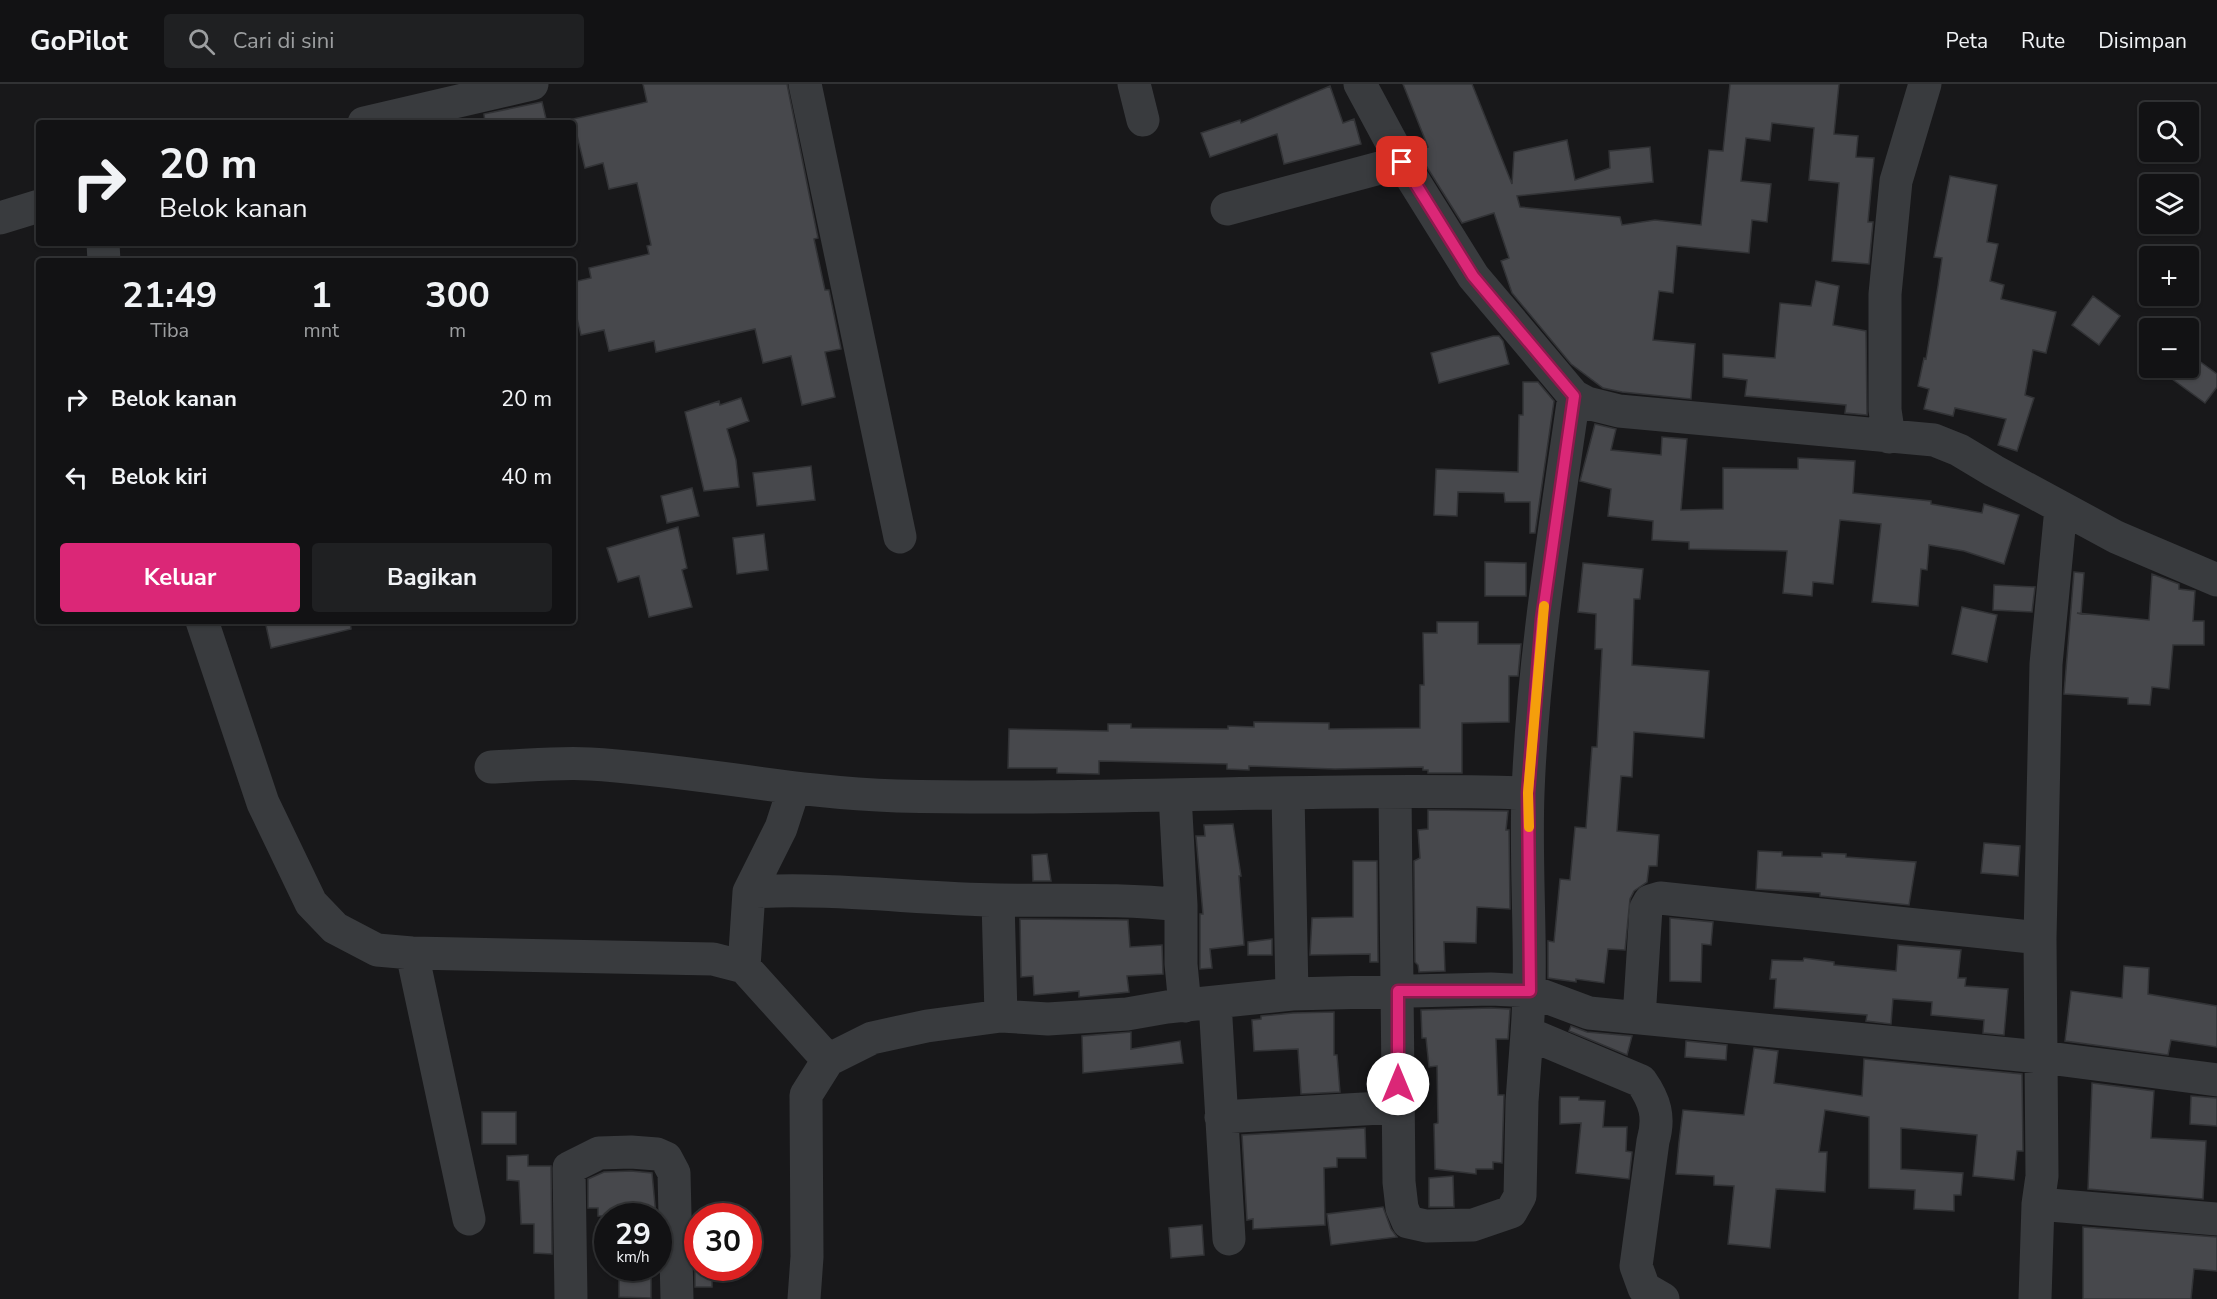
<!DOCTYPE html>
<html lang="id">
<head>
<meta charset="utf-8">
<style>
  body { margin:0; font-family:"Nunito Sans",sans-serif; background:#1f2022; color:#f1f3f6; height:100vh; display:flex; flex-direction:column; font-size:22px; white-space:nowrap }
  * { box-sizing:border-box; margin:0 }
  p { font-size:20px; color:#9c9ea0 }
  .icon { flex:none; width:33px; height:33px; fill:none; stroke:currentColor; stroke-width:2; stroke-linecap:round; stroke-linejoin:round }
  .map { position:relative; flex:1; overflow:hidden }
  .drawer { position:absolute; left:36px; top:174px; width:540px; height:366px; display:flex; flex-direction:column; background:#121214; border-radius:6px; box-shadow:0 2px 4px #0004,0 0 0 2px #313234 }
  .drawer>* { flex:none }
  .guide { position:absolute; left:36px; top:36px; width:540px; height:126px; border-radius:6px; box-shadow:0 2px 4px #0004,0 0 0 2px #313234; background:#121214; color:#f1f3f6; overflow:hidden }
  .tools { position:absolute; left:2139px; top:18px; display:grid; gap:12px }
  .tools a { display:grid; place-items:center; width:60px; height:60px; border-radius:6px; background:#121214; box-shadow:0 2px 4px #0004,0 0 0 2px #313234; font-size:30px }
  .speed { position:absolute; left:594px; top:1119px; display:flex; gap:12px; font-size:30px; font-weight:700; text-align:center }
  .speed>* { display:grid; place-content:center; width:78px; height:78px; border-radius:50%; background:#121214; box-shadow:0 2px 4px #0004,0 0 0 2px #313234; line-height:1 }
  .speed small { font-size:15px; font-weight:400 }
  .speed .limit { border:9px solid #d22; background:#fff; color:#111 }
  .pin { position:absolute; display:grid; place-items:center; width:51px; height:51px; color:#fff; margin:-26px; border-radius:12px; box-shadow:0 3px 9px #0006 }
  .me { position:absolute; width:66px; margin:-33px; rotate:0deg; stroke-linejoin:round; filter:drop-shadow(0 0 4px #0008) }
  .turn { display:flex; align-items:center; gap:21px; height:126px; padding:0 24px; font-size:27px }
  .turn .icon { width:78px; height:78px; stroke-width:2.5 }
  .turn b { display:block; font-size:42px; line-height:51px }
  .eta { display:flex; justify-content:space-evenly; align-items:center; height:102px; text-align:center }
  .eta b { font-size:36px; font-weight:700; line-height:42px }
  .primary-button { display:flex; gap:12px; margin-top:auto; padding:12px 24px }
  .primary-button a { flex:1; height:69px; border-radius:6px; background:#db2777; color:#fff; font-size:24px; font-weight:700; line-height:69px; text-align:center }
  .primary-button a+a { background:#1f2022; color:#f1f3f6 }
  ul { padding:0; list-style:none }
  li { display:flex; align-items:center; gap:18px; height:78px; padding:0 24px }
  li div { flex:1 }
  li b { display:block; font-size:22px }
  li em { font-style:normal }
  header { display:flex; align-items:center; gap:36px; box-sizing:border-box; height:84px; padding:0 30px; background:#121214; border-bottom:2px solid #313234 }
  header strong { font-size:28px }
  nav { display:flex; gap:33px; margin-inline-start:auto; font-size:21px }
  .search { width:420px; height:54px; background:#1f2022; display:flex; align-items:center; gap:15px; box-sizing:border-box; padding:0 21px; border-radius:6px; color:#9c9ea0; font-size:22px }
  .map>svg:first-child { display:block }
</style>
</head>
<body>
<header>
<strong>GoPilot</strong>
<div class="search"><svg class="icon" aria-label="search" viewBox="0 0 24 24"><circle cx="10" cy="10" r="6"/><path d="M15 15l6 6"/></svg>Cari di sini</div>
<nav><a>Peta</a><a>Rute</a><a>Disimpan</a></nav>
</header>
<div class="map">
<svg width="2217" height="1215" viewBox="0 0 2217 1215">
  <rect width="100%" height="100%" fill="#18181a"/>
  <!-- building -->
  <path fill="#47484c" stroke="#323336" stroke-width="1.5" d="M643 0H787L818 154 814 155 825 206H829L841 265 825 268 835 313 802 321 791 272 763 279 755 245 656 268 654 257 609 267 604 246 581 251 573 218V198L591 194 589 184 649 170 647 162 651 161 637 99 609 105 603 79 585 84 573 35 647 18Z
    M1403 0H1472L1512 100 1514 68 1567 56 1575 96 1610 84 1609 67 1650 63 1653 98 1517 112 1520 123 1620 133 1622 141 1655 136 1701 141 1709 66 1723 67 1730 0H1839L1834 50 1858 52 1856 73 1874 74 1868 138H1873L1869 180 1832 177 1839 99 1809 96 1814 44 1772 39 1770 57 1746 54 1741 97 1771 100 1767 138 1752 136 1749 169 1677 162 1673 209 1659 207 1653 256 1695 260 1691 315 1622 308 1603 304 1571 280 1512 209 1501 177 1509 174 1494 129 1462 139 1423 77 1419 65 1428 63Z
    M1330 2 1343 39 1354 35 1361 60 1284 80 1277 50 1210 73 1201 49 1240 36 1241 39Z
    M542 18 547 39H485L484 30Z
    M1950 92 1997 101 1987 158 1998 160 1990 197 2004 201 2001 215 2056 228 2046 269 2033 266 2025 311 2034 314 2017 367 1998 361 2006 335 1955 324 1953 332 1924 325 1929 305 1918 302 1924 274 1926 275 1938 202 1942 174 1934 173Z
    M1816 197 1839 202 1833 241 1866 247 1867 331 1845 329 1846 321 1745 312 1747 296 1723 293V270L1775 274 1780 219 1811 222Z
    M2093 212 2120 232 2099 261 2072 241Z
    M1493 252H1499L1503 257 1509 280 1439 299 1431 269Z
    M2188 269 2217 290V303L2205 319 2157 284H2188Z
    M1523 298H1538L1554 317 1535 449H1530V418H1505L1504 409 1458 408 1457 432 1434 431 1436 385 1518 388 1519 331H1523Z
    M741 314 749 337 727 345 736 376 739 403 704 407 685 328 719 317 720 321Z
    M1595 340 1616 345 1611 366 1661 371 1662 353 1687 355 1681 426 1723 425V384L1798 385V374L1855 377 1853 409 1931 417V420L1982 429 1984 420 2019 431 2004 480 1964 467 1929 461 1927 486 1921 485 1918 522 1872 518 1881 440 1840 436 1833 500 1813 498 1812 512 1783 509 1787 467 1689 465V458L1652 456 1653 437 1608 432 1611 405 1580 397Z
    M811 382 815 416 757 422 753 389Z
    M692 404 699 432 667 439 661 412Z
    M678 443 687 484 682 486 692 523 649 533 639 492 618 498 607 464Z
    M764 450 768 486 737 490 733 454Z
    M1485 478 1526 479V512H1485Z
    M1583 479 1643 485 1640 515H1634L1632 581 1709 587 1704 654 1634 648 1632 693 1621 692 1617 747 1659 751 1657 782H1649L1647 798 1634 807 1630 815 1625 866 1608 865 1604 899 1576 895V898L1548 894V857L1554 858 1560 795 1570 796 1575 743 1586 744 1592 663H1597L1602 565H1595L1596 530 1578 528Z
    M2074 488 2084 489 2081 530 2077 529 2149 536 2152 490 2179 500V505L2195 507 2193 537H2204V561H2173L2169 605 2152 603 2150 621 2128 620V614L2064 610Z
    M1994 501 2035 503 2032 528 1993 526Z
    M1962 523 1997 531 1987 578 1952 570Z
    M265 537H350L351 545 271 564Z
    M1437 538H1478V560H1521L1518 592H1509V638L1462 639V689H1428V686H1423V683L1335 685 1249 682V686L1227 685V680L1099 677V690L1057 689V684H1008L1009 645 1108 647V640H1131V644L1228 645V642L1254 643V638L1329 639V645L1420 644V601H1424L1423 549H1437Z
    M1428 726 1508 727 1506 746H1509L1510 825 1477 823 1476 859 1444 858 1445 887 1419 888 1418 881 1415 878 1414 777 1420 774 1418 746 1428 745Z
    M1233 740 1241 792H1239L1244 861 1210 865 1212 884 1200 885V830H1203L1196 752H1205L1204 741Z
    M1984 759 2020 762 2018 792 1981 789Z
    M1758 767 1782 768V772L1822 773V769L1846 770V773L1916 778 1909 821 1820 812V809L1756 805Z
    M1047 770 1051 797H1033L1032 771Z
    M1353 777H1377L1378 878H1370V870L1310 871 1312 834 1353 833Z
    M1670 834 1713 838 1711 861 1702 860 1701 898 1670 897Z
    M1020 835 1128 836 1130 863 1162 861 1163 890 1127 892 1129 908 1079 913V907L1034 911 1033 892 1021 893Z
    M1272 855V871H1248V858Z
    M1898 861 1961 866 1958 894H1966L1965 902 2008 905 2004 951 1983 949 1984 936 1931 931 1932 918 1893 915 1891 940 1866 937 1867 931 1774 924 1776 895H1770L1772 876 1803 877 1804 874 1834 878V881L1896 887Z
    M2124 882 2149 884 2148 910 2217 922V963L2171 956 2168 971 2065 957 2071 907 2122 914Z
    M1491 924 1510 925 1508 955H1496L1498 1011H1504L1502 1079 1493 1078V1085H1476V1090L1435 1085 1434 1040 1438 1039 1437 982 1429 983 1426 954H1422L1421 926Z
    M1334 928V971H1337L1340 1008 1301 1010 1298 965 1254 967 1252 936 1261 935V932L1293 929Z
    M1571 942 1587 948 1632 952 1627 971 1569 947Z
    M1131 948V965L1180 957 1183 979 1083 989 1082 952Z
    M1686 957 1727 961 1726 976 1685 973Z
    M1754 964 1778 967 1774 999 1862 1012 1864 975 2022 990 2023 1067H2017L2014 1096 1973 1092 1977 1051 1901 1044V1085L1963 1089 1961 1111H1954V1127L1914 1125 1915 1106 1869 1104V1033L1825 1026 1819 1068H1827L1825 1108 1776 1105 1770 1164 1728 1160 1734 1102 1714 1101V1092L1676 1090 1679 1058 1683 1026 1744 1031Z
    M2092 999 2154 1007 2151 1054 2206 1057 2203 1115 2088 1105Z
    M2191 1012 2217 1014V1042L2190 1040Z
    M1560 1013H1579V1016L1605 1017 1603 1043H1627L1626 1067 1632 1068 1629 1095 1576 1089 1581 1039 1560 1040Z
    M482 1028H516V1060H482Z
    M1365 1044 1366 1074H1337V1083L1324 1084 1325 1141 1253 1145V1135L1247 1136 1242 1051Z
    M528 1071V1082H551L552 1170 534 1169V1140H521L519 1097 507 1096V1072Z
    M631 1087 652 1089 656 1132H598V1124H588V1095L604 1088Z
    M1453 1092 1454 1123H1429V1094Z
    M1383 1123 1391 1145 1397 1153 1331 1161 1327 1130Z
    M1202 1141 1204 1171 1171 1174 1169 1144Z
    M2083 1143 2217 1153V1187L2194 1185 2191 1215H2083Z
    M695 1172H698V1184H712V1203H695Z
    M619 1184H651V1214L619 1213Z"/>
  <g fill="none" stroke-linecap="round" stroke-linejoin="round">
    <!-- minor -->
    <path stroke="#393b3e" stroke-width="33" d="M805 0 900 453
      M1134 0 1143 36
      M1360 0 1402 78 1473 192 1574 312 1587 319 1619 327 1934 356 1959 366 1994 387 2116 453 2217 496
      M364 39 532 0
      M1227 125 1402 78
      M0 134 39 122
      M103 159 104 177
      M1574 312C1555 444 1533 576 1528 709 1525 789 1533 869 1527 949L1641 997C1655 1017 1660 1033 1653 1057L1636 1182 1644 1204 1663 1215
      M1889 353 1885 326V210L1896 97 1925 0
      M202 537 263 719 311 819 335 844 377 866 412 869 713 875 744 883 828 976
      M491 683C524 682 558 678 590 680 693 686 794 709 897 712 1107 717 1318 703 1528 709
      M1395 708 1399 1098 1402 1124 1408 1138 1426 1142 1473 1141 1511 1128 1520 1112 1522 1017 1527 949
      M1288 710 1292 910
      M1175 711 1181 821
      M749 808C833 803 916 815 999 816 1060 817 1120 814 1181 821V880L1185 922
      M998 816 1001 932
      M412 869 469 1135
      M744 883 749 808 781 744 794 704
      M1215 918 1229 1155
      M1639 934 1646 824 1650 817 1660 814 2040 854
      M1221 1033 1399 1023
      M2038 1120 2217 1135
      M571 1215 569 1084 599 1069 631 1068 657 1070 666 1074 674 1089 677 1215
      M804 1215 807 1173 806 1011 828 976 872 954 927 942 1001 932 1048 935 1127 930 1167 923 1292 910 1491 905 1530 907 1589 929 2041 973 2217 996
      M2035 1215 2038 1120 2042 1092 2040 854 2046 580 2061 424"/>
  </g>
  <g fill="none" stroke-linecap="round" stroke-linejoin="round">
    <!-- route casing -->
    <g stroke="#8e194d" stroke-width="15">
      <path id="route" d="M1398 1000V907H1530L1528 709 1542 535 1574 312 1473 192 1402 78"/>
    </g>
    <!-- route -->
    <use href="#route" stroke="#db2777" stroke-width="10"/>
    <!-- slow -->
    <path stroke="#f59e0b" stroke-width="10" d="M1529 743 1528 709 1544 522"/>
  </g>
</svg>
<div class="tools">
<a><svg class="icon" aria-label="search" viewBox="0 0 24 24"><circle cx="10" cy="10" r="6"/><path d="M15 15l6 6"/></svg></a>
<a><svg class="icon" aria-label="layers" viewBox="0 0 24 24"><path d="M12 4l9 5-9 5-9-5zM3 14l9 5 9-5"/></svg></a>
<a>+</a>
<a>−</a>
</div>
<div class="speed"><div>29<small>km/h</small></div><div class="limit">30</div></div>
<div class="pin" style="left:1402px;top:78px;background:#d93025"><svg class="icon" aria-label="arrive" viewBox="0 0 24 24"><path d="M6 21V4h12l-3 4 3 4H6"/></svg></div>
<svg class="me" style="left:1398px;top:1000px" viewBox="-20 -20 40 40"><circle r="19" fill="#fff"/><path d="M0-13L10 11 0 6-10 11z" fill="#db2777"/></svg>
<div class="guide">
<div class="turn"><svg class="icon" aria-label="right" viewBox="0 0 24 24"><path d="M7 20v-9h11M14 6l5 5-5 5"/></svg><div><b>20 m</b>Belok kanan</div></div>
</div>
<section class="drawer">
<div class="eta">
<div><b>21:49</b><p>Tiba</p></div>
<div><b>1</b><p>mnt</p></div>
<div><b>300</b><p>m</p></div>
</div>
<ul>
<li><svg class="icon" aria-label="right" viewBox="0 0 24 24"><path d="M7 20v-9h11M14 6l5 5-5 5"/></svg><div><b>Belok kanan</b></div><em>20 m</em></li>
<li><svg class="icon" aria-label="left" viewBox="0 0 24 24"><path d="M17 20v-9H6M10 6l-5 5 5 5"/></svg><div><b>Belok kiri</b></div><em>40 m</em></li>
</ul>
<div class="primary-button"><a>Keluar</a><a>Bagikan</a></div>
</section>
</div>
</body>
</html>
